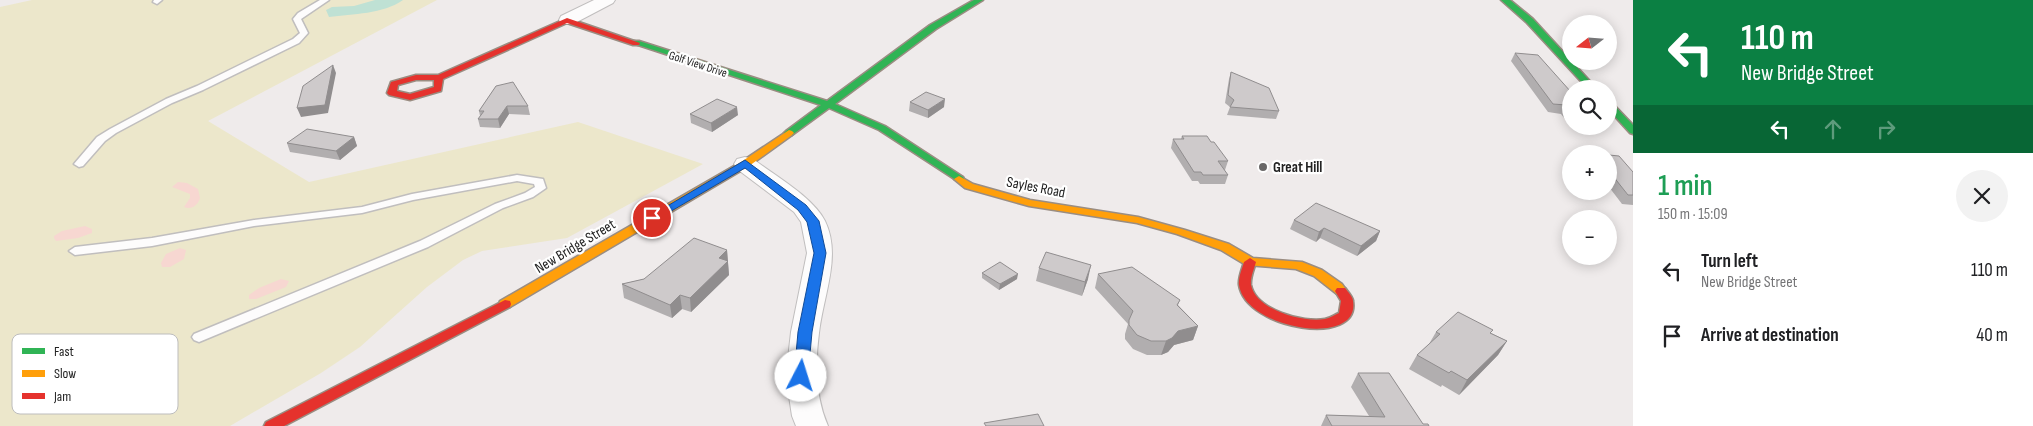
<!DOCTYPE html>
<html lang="en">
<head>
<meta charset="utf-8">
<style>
  body { margin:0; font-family:"Sofia Sans Condensed",sans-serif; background:#f2f2f2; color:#202124; height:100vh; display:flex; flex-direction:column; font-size:19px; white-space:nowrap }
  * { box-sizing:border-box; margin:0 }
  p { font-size:16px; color:#757577 }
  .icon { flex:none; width:28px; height:28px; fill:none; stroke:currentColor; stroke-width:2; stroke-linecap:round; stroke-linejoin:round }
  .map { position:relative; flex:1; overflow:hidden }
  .sheet { display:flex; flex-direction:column; background:#fff; width:400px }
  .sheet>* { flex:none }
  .banner { background:#0b8043; color:#fff; overflow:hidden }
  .needle { width:32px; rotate:253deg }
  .controls { position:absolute; left:1562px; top:15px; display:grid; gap:10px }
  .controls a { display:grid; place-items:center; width:55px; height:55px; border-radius:50%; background:#fff; box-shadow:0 2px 12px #0003; font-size:25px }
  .pin { position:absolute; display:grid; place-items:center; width:42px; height:42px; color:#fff; margin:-21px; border:2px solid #fff; border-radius:50%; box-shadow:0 1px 5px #0007 }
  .me { position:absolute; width:55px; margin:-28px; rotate:5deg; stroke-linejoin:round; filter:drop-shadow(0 0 4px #0008) }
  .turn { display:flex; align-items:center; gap:18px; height:105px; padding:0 25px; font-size:22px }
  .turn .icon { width:65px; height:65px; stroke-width:2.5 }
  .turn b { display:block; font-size:35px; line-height:42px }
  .lanes { display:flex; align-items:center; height:48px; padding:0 25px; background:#0003; justify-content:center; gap:25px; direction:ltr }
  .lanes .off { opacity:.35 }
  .round { display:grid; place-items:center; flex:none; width:52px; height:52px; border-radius:26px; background:#f2f2f2 }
  .summary { display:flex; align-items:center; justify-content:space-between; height:85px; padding:0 25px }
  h1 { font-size:30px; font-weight:600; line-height:38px; color:#1e9e55 }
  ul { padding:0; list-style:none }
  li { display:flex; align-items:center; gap:15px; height:65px; padding:0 25px }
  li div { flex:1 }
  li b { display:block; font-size:19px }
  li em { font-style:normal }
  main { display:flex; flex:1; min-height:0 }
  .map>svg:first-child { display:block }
</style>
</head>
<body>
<main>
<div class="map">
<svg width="1633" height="426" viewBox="0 0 1633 426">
  <rect width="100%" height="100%" fill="#efebeb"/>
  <!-- grass -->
  <path fill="#ece7cb" d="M32 0H437L208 121 309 182 578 122 703 164 567 238 482 251 463 260 427 287 360 347 321 373 230 426H0V7Z"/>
  <!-- sand -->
  <path fill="#f7d7d1" d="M178 182 187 183 198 189 200 198C198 205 192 210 184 207L190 198V194L172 187Z
    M85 226 92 229V233L78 238 56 241 54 238V236L62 231Z
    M180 248 186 250 184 259 170 267H162L161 263 166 254Z
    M281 279 289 281 286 287 256 299H249V295L259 288Z"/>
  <!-- water -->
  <path fill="#bfe1d4" d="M375 0H403C383 14 353 14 329 17L326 10 332 7 354 6Z"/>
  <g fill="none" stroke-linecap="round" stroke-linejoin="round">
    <!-- lane casing -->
    <g stroke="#c0bebe" stroke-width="3">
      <path id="lane" d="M154 0H162L157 4 153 2Z
        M320 0H329L301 19 308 33 299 43 203 90 172 103 116 133 105 141 83 166 79 167 74 164 97 137 110 129 166 99 197 86 293 39 300 33 293 19 298 13Z
        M517 175 543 179 546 188 533 197 503 208 428 247 199 342 194 340 192 337 194 334 420 241 495 204 525 193 535 187 534 184 517 181 413 200 362 213 254 226 152 246 75 255 69 251 75 247 152 238 254 220 362 207 412 194Z"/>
    </g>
    <!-- street casing -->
    <g stroke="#c0bebe" stroke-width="2">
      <path id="street" d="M594 0H615L613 3 573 24H561L559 20 561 16Z
        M745 157 753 159C774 175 813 197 825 221 842 256 823 296 819 333 815 364 815 396 828 426H796L792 416 786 376 791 332 807 253 801 222 794 212 737 169 734 164 737 159Z"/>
    </g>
    <!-- fast casing -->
    <g stroke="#9a8d82" stroke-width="3">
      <path id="fast" d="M974 0H983L936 29 835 104 885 126 963 177 964 179 959 182 879 130 829 108 792 135H786L784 133 786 131 821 105 632 43 633 41H639L827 101 930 25Z
        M1501 0H1510L1533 19 1597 89H1588L1527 23Z
        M1609 102 1612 103 1633 125V134L1630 133 1609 110Z"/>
    </g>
    <!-- slow casing -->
    <g stroke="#9a8d82" stroke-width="3">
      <path id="slow" d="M789 130 792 131 794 133 792 135 749 166 510 307H500L499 304 500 301 741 162Z
        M959 176 973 184 1030 200 1138 217 1185 230 1229 244 1253 258 1302 262 1322 270 1342 284 1347 291 1345 294H1337L1314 276 1296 269 1246 265 1221 250 1177 234 1137 223 1029 206 965 188 954 179Z"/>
    </g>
    <!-- jam casing -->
    <g stroke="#9a8d82" stroke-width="3">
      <path id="jam" d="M567 18 640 43 639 45H633L567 23 443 79 441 91 410 100 389 95 387 93 391 82 416 75H438ZM416 80H434V87L410 94 397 91 398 85Z
        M1250 258 1256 262C1254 269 1250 278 1251 285 1256 310 1303 323 1325 319 1330 318 1334 315 1339 313L1341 301 1335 291 1337 288H1345C1348 292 1353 297 1353 301 1361 348 1246 330 1239 285 1238 278 1242 269 1244 262Z
        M505 300 510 301 511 304 510 307 284 426H264L266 422Z"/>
    </g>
    <!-- lane -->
    <use href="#lane" fill="#fdfcfc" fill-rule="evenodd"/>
    <!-- street -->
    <use href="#street" fill="#fdfcfc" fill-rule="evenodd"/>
    <!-- fast -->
    <use href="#fast" fill="#30b455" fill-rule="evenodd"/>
    <!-- slow -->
    <use href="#slow" fill="#ff9f0a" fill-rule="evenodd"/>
    <!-- jam -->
    <use href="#jam" fill="#e5322d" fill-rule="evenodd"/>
  </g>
  <!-- wall -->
  <path fill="#b1aeaf" d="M1515 53 1571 92V124L1568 123 1561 114 1548 112 1511 61Z
    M1231 72 1279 111 1276 119 1227 115 1230 107 1225 103 1229 79Z
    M496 86 528 106 530 115 509 114 500 128 480 127 478 119 480 116 479 111Z
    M910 102 944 107 928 118 909 111Z
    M690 114 738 115 712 132 691 123Z
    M1182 136 1211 142 1228 161 1225 170H1224L1228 175 1225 184H1200L1198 181H1192L1171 148 1173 139H1181Z
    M354 137 357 146 340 160 290 152 287 143Z
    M1609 155 1633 172V205L1622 204 1609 187Z
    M1294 220 1380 231 1376 241 1357 256 1320 238 1316 242 1290 229Z
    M727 250 729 275 691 312 682 309 672 318 624 298 622 284 644 279Z
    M1039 268 1088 279 1082 296 1036 281Z
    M982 273 1017 279 999 290 982 278Z
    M1098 274 1180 300 1178 305 1198 326 1193 340 1174 345 1168 352 1161 355H1147L1133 349 1125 339V334L1128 324 1095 288Z
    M1436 332 1491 333 1507 341 1498 355 1459 395 1442 385 1441 387 1409 369 1417 355 1429 344Z
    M1358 373 1423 424 1429 426H1321L1326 415 1369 416 1351 387Z"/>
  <!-- shaded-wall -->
  <path fill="#908d8e" d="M333 65 336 73 328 113 301 117 297 108Z
    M945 99 944 107 928 118V110Z
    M507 106 509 114 500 128 498 119Z
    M737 107 738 115 712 132 711 123Z
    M354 137 357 146 340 160 336 151Z
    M1324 228 1320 238 1316 242 1319 232Z
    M1380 231 1376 241 1357 256 1361 246Z
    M727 250 729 275 691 312 690 298 719 258Z
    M1091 265 1088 279 1082 296 1085 282Z
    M1018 274 1017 279 999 290 1000 284Z
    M680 295 682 309 672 318 670 305Z
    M1198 326 1193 340 1174 345 1168 352 1161 355 1166 341 1178 331Z
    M1507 341 1498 355 1459 395 1467 380Z"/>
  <!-- building -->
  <path fill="#cecacb" stroke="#908d8e" d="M1515 53 1538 55 1571 92V112L1566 105 1553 104Z
    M333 65 325 105 297 108 303 86Z
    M1231 72 1269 88 1279 111 1230 107 1234 100 1228 95Z
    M513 82 528 106H507L498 119H478L484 111H479L496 86Z
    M926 92 945 99 928 110 910 102Z
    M717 99 737 107 711 123 690 114Z
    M307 129 354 137 336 151 287 143Z
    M1182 136H1207L1211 142H1214L1228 161H1218L1228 175H1203L1201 172H1194L1173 139H1184Z
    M1609 155 1619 156 1633 172V195H1628L1609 171Z
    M1316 203 1380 231 1361 246 1324 228 1319 232 1294 220Z
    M694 238 727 250 719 258 728 261 690 298 680 295 670 305 622 284 644 279Z
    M1046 252 1091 265 1085 282 1039 268Z
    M1000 262 1018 274 1000 284 982 273Z
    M1132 267 1180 300 1177 305 1198 326 1178 331 1172 338 1166 341H1151L1137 335 1129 325V320L1133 311 1098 274Z
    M1458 312 1493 330 1490 333 1507 341 1467 380 1451 371 1449 373 1417 355 1440 334 1436 332Z
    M1358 373H1389L1423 424H1428L1429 426H1332L1326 415 1385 417Z
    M1038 414 1044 426H986L984 423Z"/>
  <!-- route -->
  <path fill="#1a73e8" stroke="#114b97" d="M745 160 806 205 819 221 826 253 812 332 808 376 806 379 801 381 796 379 794 376 798 332 814 253 807 222 798 210 745 168 656 220H648L647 218Z"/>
  <!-- markers -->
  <circle fill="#6a6868" stroke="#fff" stroke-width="2" cx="1263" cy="167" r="5"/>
  <g text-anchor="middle" stroke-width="4.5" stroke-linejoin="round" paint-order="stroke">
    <!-- far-street labels -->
    <g font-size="12" fill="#222" stroke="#fff">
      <text transform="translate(698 64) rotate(18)" y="4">Golf View Drive</text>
    </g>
    <!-- poi labels -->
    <g font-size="15" font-weight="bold" fill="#222" stroke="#fff" text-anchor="start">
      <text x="1273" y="172">Great Hill</text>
    </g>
    <!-- street labels -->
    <g font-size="15" fill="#222" stroke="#fff">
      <text transform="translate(1036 187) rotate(11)" y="5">Sayles Road</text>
      <text transform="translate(575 246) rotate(-31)" y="5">New Bridge Street</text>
    </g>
  </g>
  <!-- legend -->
  <rect x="12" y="334" width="166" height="80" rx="8" fill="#fff" stroke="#bdbdbd" stroke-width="1"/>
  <rect x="22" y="348" width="23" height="6" fill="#30b455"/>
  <rect x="22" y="370" width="23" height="7" fill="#ff9f0a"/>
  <rect x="22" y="393" width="23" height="6" fill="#e5322d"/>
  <g font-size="14" fill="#222">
    <text x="54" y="356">Fast</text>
    <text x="54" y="378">Slow</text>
    <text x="54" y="401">Jam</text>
  </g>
</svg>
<div class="controls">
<a><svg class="needle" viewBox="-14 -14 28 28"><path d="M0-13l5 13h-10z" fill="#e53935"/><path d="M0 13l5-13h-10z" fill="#757577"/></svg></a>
<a><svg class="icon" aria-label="search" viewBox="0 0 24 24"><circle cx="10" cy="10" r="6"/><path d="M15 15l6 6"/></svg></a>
<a>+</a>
<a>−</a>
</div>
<div class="pin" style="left:652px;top:218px;background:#d93025"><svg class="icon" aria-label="arrive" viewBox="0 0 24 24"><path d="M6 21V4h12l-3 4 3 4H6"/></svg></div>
<svg class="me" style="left:801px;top:376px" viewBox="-20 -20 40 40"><circle r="19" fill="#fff"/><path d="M0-13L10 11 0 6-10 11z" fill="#1a73e8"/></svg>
</div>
<section class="sheet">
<div class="banner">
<div class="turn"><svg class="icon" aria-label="left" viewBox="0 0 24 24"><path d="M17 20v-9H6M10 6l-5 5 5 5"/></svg><div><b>110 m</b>New Bridge Street</div></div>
<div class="lanes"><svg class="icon" aria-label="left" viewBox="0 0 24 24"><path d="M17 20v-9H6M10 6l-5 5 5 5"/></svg><svg class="icon off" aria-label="ahead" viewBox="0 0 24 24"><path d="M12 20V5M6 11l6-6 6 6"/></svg><svg class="icon off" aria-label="right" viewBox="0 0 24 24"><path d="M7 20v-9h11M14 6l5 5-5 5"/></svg></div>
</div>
<div class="summary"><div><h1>1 min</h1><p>150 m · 15:09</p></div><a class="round"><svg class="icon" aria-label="close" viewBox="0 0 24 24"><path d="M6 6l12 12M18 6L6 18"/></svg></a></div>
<ul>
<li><svg class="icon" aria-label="left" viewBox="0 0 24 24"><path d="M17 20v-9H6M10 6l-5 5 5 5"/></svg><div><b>Turn left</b><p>New Bridge Street</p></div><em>110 m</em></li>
<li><svg class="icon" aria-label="arrive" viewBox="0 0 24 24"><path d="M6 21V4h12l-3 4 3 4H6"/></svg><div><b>Arrive at destination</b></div><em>40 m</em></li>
</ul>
</section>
</main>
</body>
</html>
